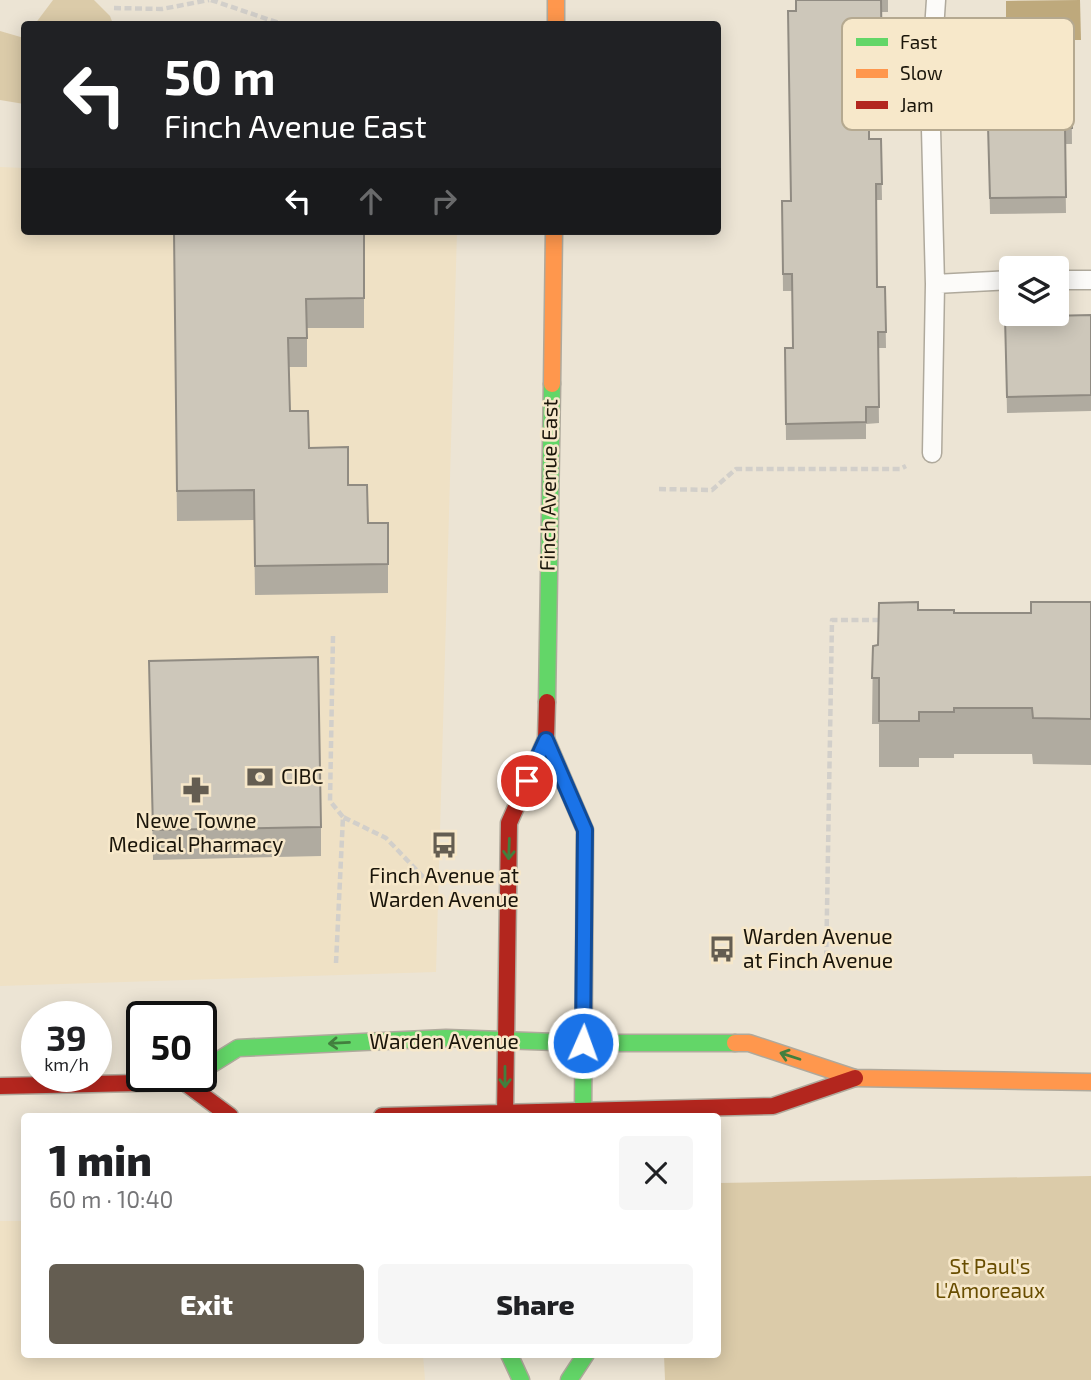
<!DOCTYPE html>
<html lang="en">
<head>
<meta charset="utf-8">
<style>
  body { margin:0; font-family:"Exo 2",sans-serif; background:#f6f6f6; color:#202124; height:100vh; display:flex; flex-direction:column; font-size:26px; white-space:nowrap }
  * { box-sizing:border-box; margin:0 }
  p { font-size:23px; color:#757577 }
  .icon { flex:none; width:38px; height:38px; fill:none; stroke:currentColor; stroke-width:2; stroke-linecap:round; stroke-linejoin:round }
  .map { position:relative; flex:1; overflow:hidden }
  .drawer { position:absolute; left:21px; top:1113px; width:700px; height:245px; display:flex; flex-direction:column; background:#fff; border-radius:7px; box-shadow:0 4px 18px #0003 }
  .drawer>* { flex:none }
  .hud { position:absolute; left:21px; top:21px; width:700px; height:214px; border-radius:7px; box-shadow:0 4px 18px #0003; background:#202124; color:#fff; overflow:hidden }
  .fabs { position:absolute; left:999px; top:256px; display:grid; gap:14px }
  .fabs a { display:grid; place-items:center; width:70px; height:70px; border-radius:7px; background:#fff; box-shadow:0 4px 18px #0003; font-size:35px }
  .speed { position:absolute; left:21px; top:1001px; display:flex; gap:14px; font-size:35px; font-weight:700; text-align:center }
  .speed>* { display:grid; place-content:center; width:91px; height:91px; border-radius:50%; background:#fff; box-shadow:0 4px 18px #0003; line-height:1 }
  .speed small { font-size:18px; font-weight:400 }
  .speed .limit { border:4px solid #111; border-radius:10px; background:#fff; color:#111 }
  .pin { position:absolute; display:grid; place-items:center; width:60px; height:60px; color:#fff; margin:-30px; border:4px solid #fff; border-radius:50%; box-shadow:0 2px 7px #0007 }
  .me { position:absolute; width:77px; margin:-38px; rotate:2deg; stroke-linejoin:round; filter:drop-shadow(0 0 5px #0008) }
  .turn { display:flex; align-items:center; gap:24px; height:147px; padding:0 28px; font-size:32px }
  .turn .icon { width:91px; height:91px; stroke-width:2.5 }
  .turn b { display:block; font-size:49px; line-height:60px }
  .lanes { display:flex; align-items:center; height:66px; padding:0 28px; background:#0003; justify-content:center; gap:35px; direction:ltr }
  .lanes .off { opacity:.35 }
  .round { display:grid; place-items:center; flex:none; width:74px; height:74px; border-radius:7px; background:#f6f6f6 }
  .overview { display:flex; align-items:center; justify-content:space-between; height:119px; padding:0 28px }
  h1 { font-size:42px; font-weight:800; line-height:52px }
  .primary-button { display:flex; gap:14px; margin-top:auto; padding:14px 28px }
  .primary-button a { flex:1; height:80px; border-radius:7px; background:#645d51; color:#fff; font-size:28px; font-weight:800; line-height:80px; text-align:center }
  .primary-button a+a { background:#f6f6f6; color:#202124 }
  .map>svg:first-child { display:block }
</style>
</head>
<body>
<div class="map">
<svg width="1091" height="1380" viewBox="0 0 1091 1380">
  <rect width="100%" height="100%" fill="#ece4d4"/>
  <!-- built -->
  <path fill="#efe1c5" d="M0 167 24 168V231H457L436 972 0 986Z
    M0 1221H24V1354L423 1355 425 1380H0Z"/>
  <!-- green -->
  <path fill="#dbcba9" d="M53 0H94L110 16 113 24H35Z
    M0 31 24 38V104L0 100Z
    M1091 1176V1380H665L664 1355 718 1354V1183Z"/>
  <!-- water -->
  <path fill="#bea97c" d="M1080 0 1081 40H1006V1Z"/>
  <g fill="none" stroke-linecap="round" stroke-linejoin="round">
    <!-- lane casing -->
    <g stroke="#afa99c" stroke-width="21">
      <path id="lane" d="M1057 280H1091
        M935 284 1012 280
        M932 453 935 284 930 90 936 0"/>
    </g>
    <!-- fast casing -->
    <g stroke="#afa99c" stroke-width="19">
      <path id="fast" d="M547 702 552 384
        M546 739 585 830 583 1116
        M201 1071 238 1048 446 1038 583 1043H735
        M509 1354 521 1380
        M569 1380 586 1354"/>
    </g>
    <!-- slow casing -->
    <g stroke="#afa99c" stroke-width="19">
      <path id="slow" d="M556 0V24
        M552 384 554 231
        M735 1043H749L855 1078 1091 1082"/>
    </g>
    <!-- jam casing -->
    <g stroke="#afa99c" stroke-width="19">
      <path id="jam" d="M184 1082 230 1116
        M0 1086 184 1082 193 1076
        M382 1116 773 1106 855 1078
        M505 1116 509 823 546 739 547 702"/>
    </g>
    <!-- path -->
    <path stroke="#d2cfca" stroke-width="4.5" stroke-dasharray="7 3.5" stroke-linecap="butt" d="M211 0 282 24
      M114 8 162 9 209 0
      M659 489 712 490 736 469H900L906 466
      M333 636 330 801 343 817
      M336 963 343 817 386 838 428 882
      M826 968 832 620H882"/>
    <!-- lane -->
    <use href="#lane" stroke="#fcfbf9" stroke-width="18"/>
    <!-- fast -->
    <use href="#fast" stroke="#63d668" stroke-width="16"/>
    <!-- slow -->
    <use href="#slow" stroke="#ff974d" stroke-width="16"/>
    <!-- jam -->
    <use href="#jam" stroke="#b3261e" stroke-width="16"/>
  </g>
  <!-- wall -->
  <path fill="#b0aba0" d="M796 0H888V12H881L882 86 869 87V139H881L882 200H876L877 287H885L886 348H878L879 423 866 424V439L786 440 785 348H793L792 291H783L782 201H790Z
    M1071 57 1072 144H1065L1066 213 990 214 988 126H996Z
    M174 231H364V328H307V367H289L290 411 309 448 348 485 368 523H388V593L255 595 254 520 177 521Z
    M1091 315V411L1007 413 1005 317Z
    M1091 602V765L1033 764 1032 754H954V758H919V767H879V724H872L873 646 878 645 918 610 954 613H1031Z
    M149 661 321 827V856L153 860Z"/>
  <!-- building -->
  <path fill="#cdc7ba" stroke="#908b82" stroke-width="2" d="M796 0H881L882 70H869V139H881L882 184H876L877 287H885L886 332H878L879 407H866V422L786 424 785 348H793L792 274H783L782 201H791L788 11H796Z
    M1071 57 1072 128H1065L1066 197 990 198 988 126H996V58Z
    M174 231H364V298L306 299 307 338H288L290 411H308L309 448 348 447V485H367L368 523H388V564L255 566 254 490 177 491Z
    M1091 315V395L1007 397 1005 317Z
    M918 602V610H954V613H1031V602H1091V719L1033 718 1032 708H954V712H919V721H879V678H872L873 646 878 645 879 603Z
    M318 657 321 827 153 830 149 661Z"/>
  <!-- one-way arrows -->
  <defs><path id="oneway-shaft" d="M-6 0H5M1.5-3L5.5 0L1.5 3" fill="none" stroke-width="1.6" stroke-linecap="round" stroke-linejoin="round" transform="scale(1.75)"/></defs>
  <g stroke="#427f3e">
    <use href="#oneway-shaft" transform="translate(509 849) rotate(92)"/>
    <use href="#oneway-shaft" transform="translate(339 1043) rotate(177)"/>
    <use href="#oneway-shaft" transform="translate(790 1056) rotate(-162)"/>
    <use href="#oneway-shaft" transform="translate(505 1077) rotate(90)"/>
  </g>
  <g fill="none" stroke-linecap="round" stroke-linejoin="round">
    <!-- route casing -->
    <g stroke="#114b97" stroke-width="18">
      <path id="route" d="M527 781 546 740 585 830 583 1043"/>
    </g>
    <!-- route -->
    <use href="#route" stroke="#1a73e8" stroke-width="12"/>
  </g>
  <!-- icons -->
  <defs>
    <g id="bank-bare" transform="scale(2.1)"><path d="M-6-4H6V4H-6ZM0-2.3a2.3 2.3 0 1 0 0 4.6a2.3 2.3 0 1 0 0-4.6Z" fill="#645d51" stroke="#f7e8ca" stroke-width="2.5" paint-order="stroke"/></g>
    <g id="pharmacy-bare" transform="scale(2.1)"><path d="M-2-6h4v4h4v4h-4v4h-4v-4h-4v-4h4Z" fill="#645d51" stroke="#f7e8ca" stroke-width="2.5" paint-order="stroke"/></g>
    <g id="bus-bare" transform="scale(2.1)"><path d="M-5-6H5V4H4V6H2V4H-2V6H-4V4H-5ZM-3.5-4V0h7V-4ZM-3.5 1.2v1.5H-2V1.2ZM2 1.2v1.5H3.5V1.2Z" fill="#645d51" stroke="#f7e8ca" stroke-width="2.5" paint-order="stroke"/></g>
  </defs>
  <g fill-rule="evenodd">
    <use href="#bank-bare" x="260" y="777"/>
    <use href="#pharmacy-bare" x="196" y="790"/>
    <use href="#bus-bare" x="444" y="845"/>
    <use href="#bus-bare" x="722" y="949"/>
  </g>
  <g text-anchor="middle" stroke-width="5" stroke-linejoin="round" paint-order="stroke">
    <!-- street labels -->
    <g font-size="21" fill="#1a150a" stroke="#f7e8ca">
      <text transform="translate(549 485) rotate(-89)" y="7">Finch Avenue East</text>
      <text x="444" y="1049">Warden Avenue</text>
    </g>
    <!-- poi labels -->
    <g font-size="21" fill="#1a150a" stroke="#f7e8ca" text-anchor="start">
      <text x="281" y="784">CIBC</text>
      <text x="196" y="828" text-anchor="middle">Newe Towne<tspan x="196" dy="24">Medical Pharmacy</tspan></text>
      <text x="444" y="883" text-anchor="middle">Finch Avenue at<tspan x="444" dy="24">Warden Avenue</tspan></text>
      <text x="743" y="944">Warden Avenue<tspan x="743" dy="24">at Finch Avenue</tspan></text>
    </g>
    <!-- park labels -->
    <g font-size="21" fill="#684d00" stroke="#f7e8ca">
      <text x="990" y="1274">St Paul's<tspan x="990" dy="24">L'Amoreaux</tspan></text>
    </g>
  </g>
  <!-- legend -->
  <rect x="842" y="18" width="232" height="112" rx="10" fill="#f7e8ca" stroke="#b5a990" stroke-width="2"/>
  <rect x="856" y="38" width="32" height="8" fill="#63d668"/>
  <rect x="856" y="69" width="32" height="9" fill="#ff974d"/>
  <rect x="856" y="101" width="32" height="8" fill="#b3261e"/>
  <g font-size="19" fill="#1a150a">
    <text x="900" y="49">Fast</text>
    <text x="900" y="80">Slow</text>
    <text x="900" y="112">Jam</text>
  </g>
</svg>
<div class="fabs">
<a><svg class="icon" aria-label="layers" viewBox="0 0 24 24"><path d="M12 4l9 5-9 5-9-5zM3 14l9 5 9-5"/></svg></a>
</div>
<div class="speed"><div>39<small>km/h</small></div><div class="limit">50</div></div>
<div class="pin" style="left:527px;top:781px;background:#d93025"><svg class="icon" aria-label="arrive" viewBox="0 0 24 24"><path d="M6 21V4h12l-3 4 3 4H6"/></svg></div>
<svg class="me" style="left:583px;top:1043px" viewBox="-20 -20 40 40"><circle r="17" fill="#1a73e8" stroke="#fff" stroke-width="3"/><path d="M0-11L8 9 0 5-8 9z" fill="#fff"/></svg>
<div class="hud">
<div class="turn"><svg class="icon" aria-label="left" viewBox="0 0 24 24"><path d="M17 20v-9H6M10 6l-5 5 5 5"/></svg><div><b>50 m</b>Finch Avenue East</div></div>
<div class="lanes"><svg class="icon" aria-label="left" viewBox="0 0 24 24"><path d="M17 20v-9H6M10 6l-5 5 5 5"/></svg><svg class="icon off" aria-label="ahead" viewBox="0 0 24 24"><path d="M12 20V5M6 11l6-6 6 6"/></svg><svg class="icon off" aria-label="right" viewBox="0 0 24 24"><path d="M7 20v-9h11M14 6l5 5-5 5"/></svg></div>
</div>
<section class="drawer">
<div class="overview"><div><h1>1 min</h1><p>60 m · 10:40</p></div><a class="round"><svg class="icon" aria-label="close" viewBox="0 0 24 24"><path d="M6 6l12 12M18 6L6 18"/></svg></a></div>
<div class="primary-button"><a>Exit</a><a>Share</a></div>
</section>
</div>
</body>
</html>
